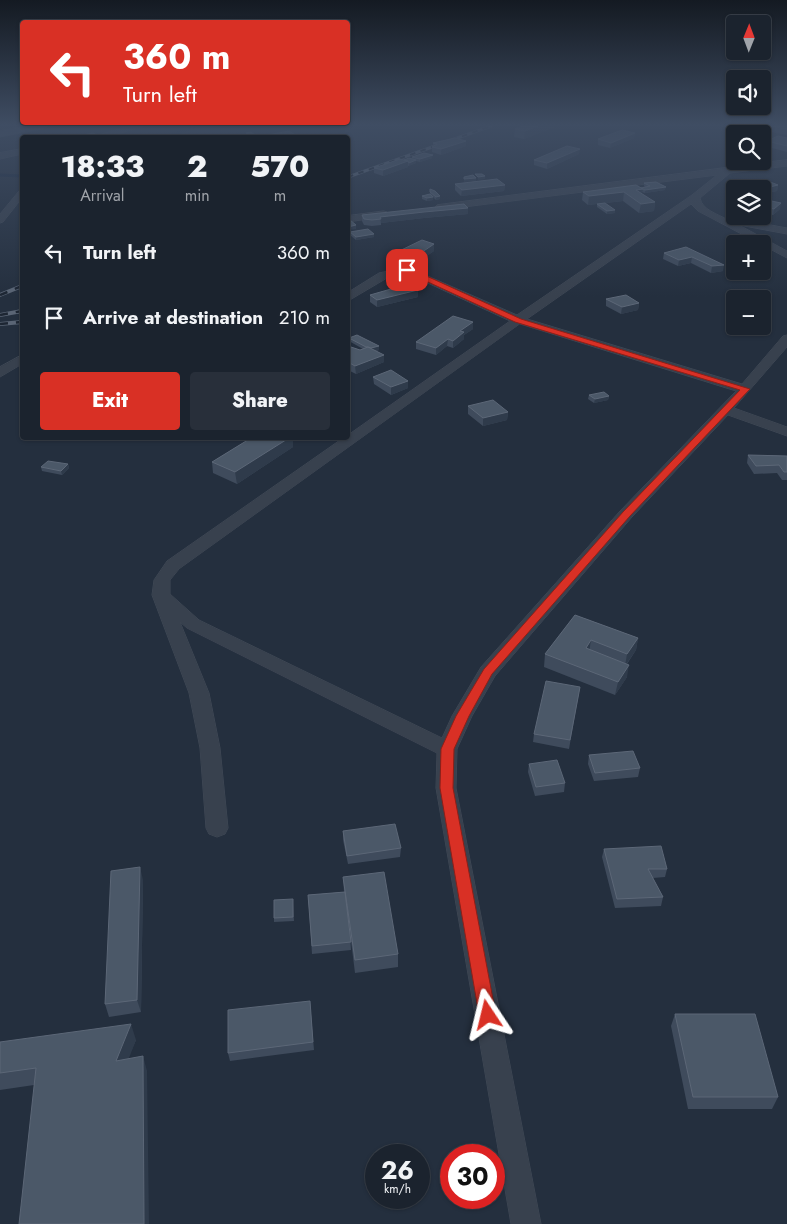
<!DOCTYPE html>
<html lang="en">
<head>
<meta charset="utf-8">
<style>
  body { margin:0; font-family:Jost,sans-serif; background:#282f3a; color:#f1f3f6; height:100vh; display:flex; flex-direction:column; font-size:19px; white-space:nowrap }
  * { box-sizing:border-box; margin:0 }
  p { font-size:16px; color:#a0a4aa }
  .icon { flex:none; width:28px; height:28px; fill:none; stroke:currentColor; stroke-width:2; stroke-linecap:round; stroke-linejoin:round }
  .map { position:relative; flex:1; overflow:hidden }
  .details { position:absolute; left:20px; top:135px; width:330px; height:305px; display:flex; flex-direction:column; background:#1b232e; border-radius:5px; box-shadow:0 1px 4px #0004,0 0 0 1px #39404a }
  .details>* { flex:none }
  .guide { position:absolute; left:20px; top:20px; width:330px; height:105px; border-radius:5px; box-shadow:0 1px 4px #0004,0 0 0 1px #39404a; background:#d93025; color:#fff; overflow:hidden }
  .needle { width:32px; rotate:1deg }
  .buttons { position:absolute; left:726px; top:15px; display:grid; gap:10px }
  .buttons a { display:grid; place-items:center; width:45px; height:45px; border-radius:5px; background:#1b232e; box-shadow:0 1px 4px #0004,0 0 0 1px #39404a; font-size:25px }
  .speed { position:absolute; left:365px; top:1144px; display:flex; gap:10px; font-size:25px; font-weight:700; text-align:center }
  .speed>* { display:grid; place-content:center; width:65px; height:65px; border-radius:50%; background:#1b232e; box-shadow:0 1px 4px #0004,0 0 0 1px #39404a; line-height:1 }
  .speed small { font-size:12px; font-weight:400 }
  .speed .limit { border:8px solid #d22; background:#fff; color:#111 }
  .pin { position:absolute; display:grid; place-items:center; width:42px; height:42px; color:#fff; margin:-21px; border-radius:10px; box-shadow:0 2px 8px #0006 }
  .me { position:absolute; width:55px; margin:-28px; rotate:350deg; stroke-linejoin:round; filter:drop-shadow(0 0 4px #0008) }
  .turn { display:flex; align-items:center; gap:18px; height:105px; padding:0 20px; font-size:22px }
  .turn .icon { width:65px; height:65px; stroke-width:2.5 }
  .turn b { display:block; font-size:35px; line-height:42px }
  .eta { display:flex; justify-content:space-evenly; align-items:center; height:85px; text-align:center }
  .eta b { font-size:30px; font-weight:800; line-height:35px }
  .action { display:flex; gap:10px; margin-top:auto; padding:10px 20px }
  .action a { flex:1; height:58px; border-radius:5px; background:#d93025; color:#fff; font-size:20px; font-weight:800; line-height:58px; text-align:center }
  .action a+a { background:#282f3a; color:#f1f3f6 }
  ul { padding:0; list-style:none }
  li { display:flex; align-items:center; gap:15px; height:65px; padding:0 20px }
  li div { flex:1 }
  li b { display:block; font-size:19px }
  li em { font-style:normal }
  .map>svg:first-child { display:block }
</style>
</head>
<body>
<div class="map">
<svg width="787" height="1224" viewBox="0 0 787 1224">
  <rect width="100%" height="100%" fill="#242f3e"/>
  <g fill="none" stroke-linecap="round" stroke-linejoin="round">
    <!-- stream -->
    <path stroke="#17263c" stroke-width="3" d="M163 138 198 126
      M0 175 22 176"/>
    <!-- street casing -->
    <g stroke="#414a57" stroke-width="1">
      <path id="street" d="M130 126H144L104 138H88Z
        M722 126H737L765 134 762 136V134H749Z
        M22 149V154L0 159V153Z
        M787 160V166L730 173 700 198C702 210 718 214 728 220L732 218 787 228V234L739 225 787 251V258L698 211 691 204 527 319 742 384 783 336 787 335V347L734 408 787 427V436L728 415 632 517 495 676 472 716 457 749 456 788 541 1224H511L436 788 437 753 187 628 180 622 209 693 220 748 228 828 225 834 217 837 209 834 206 828 200 748 189 693 152 595 154 580 167 561 343 438H348V435L510 321 406 273 387 278 348 301V293L350 291 379 273 407 267 517 315 692 195 717 175 440 210 435 207 437 205ZM520 324 736 391 620 511 481 667 452 716 442 738 199 620 170 594V580L179 569Z
        M22 190V198L3 222 0 223V214L19 191Z
        M384 211 387 212V216L348 222V216Z
        M22 355V364L0 377V367Z"/>
    </g>
    <!-- secondary casing -->
    <g stroke="#414a57" stroke-width="1">
      <path id="secondary" d="M24 126H48L42 129 0 137V131Z"/>
    </g>
    <!-- street -->
    <use href="#street" fill="#38414e" fill-rule="evenodd"/>
    <!-- secondary -->
    <use href="#secondary" fill="#465061" fill-rule="evenodd"/>
    <!-- rail-far1 casing -->
    <g stroke="#5a6575" stroke-width="3">
      <path id="rail-far1" d="M348 177 491 126"/>
    </g>
    <!-- rail casing -->
    <g stroke="#5a6575" stroke-width="4">
      <path id="rail" d="M0 295 22 286
        M0 315 22 311
        M0 324 22 322"/>
    </g>
    <!-- rail-far1 -->
    <use href="#rail-far1" stroke="#1d2633" stroke-width="2" stroke-dasharray="5.5" stroke-linecap="butt"/>
    <!-- rail -->
    <use href="#rail" stroke="#1d2633" stroke-width="2.5" stroke-dasharray="8" stroke-linecap="butt"/>
  </g>
  <!-- wall -->
  <path fill="#3f4b5c" d="M523 126H557L524 139 514 137 515 129Z
    M758 126H787V135L757 129Z
    M246 133 259 138H249L246 136Z
    M635 133 634 138 610 148 598 145V139Z
    M787 138V152L765 146 767 141Z
    M466 141V146L441 155 432 152V147L433 146V143Z
    M579 154 547 169 534 165V160Z
    M412 157 432 158 420 162 416 161V163L408 166V167L383 176 374 173V168L404 160 412 159Z
    M644 183 665 190 645 193 642 192V194L655 202 654 211 639 213 623 201 588 205 582 200 583 192 641 188 645 187 644 186Z
    M455 184 505 185 504 191 461 196 455 190Z
    M745 184 778 185 777 191 762 194V189H744Z
    M430 189 440 196V199L436 200 433 197V200L427 201 422 199V196L430 194Z
    M735 189 732 196 727 193V190Z
    M762 199 780 209 773 215 762 213Z
    M597 204 615 213 607 214 597 207Z
    M468 208V214L424 218 381 223V225L372 226 364 225 362 221V215Z
    M350 232 374 234V237L356 240 350 235Z
    M686 247 723 271 711 273 691 263 678 266 663 259 664 253Z
    M434 251 412 266 393 260V254Z
    M403 289 418 297 377 307 370 302V295Z
    M606 299 639 303 638 310 621 314 606 306Z
    M473 322V329L464 335V339L453 348 447 346 436 355 416 349V342Z
    M349 338 379 346V350L376 351 384 362 356 374 348 370V346L360 350 363 349 349 341Z
    M373 377 408 381V388L391 395 374 384Z
    M589 395 609 396 608 400 594 403 588 399Z
    M468 406 508 412 507 420 483 426 468 414Z
    M251 438H293V447L237 484 213 473 212 462Z
    M748 455 787 456V480H782L777 473 754 474 747 463Z
    M68 464 69 468 62 475 42 471 41 467Z
    M575 615 638 638 636 650 627 664V677L615 695 544 667 545 654Z
    M580 687 569 749 533 742 534 734Z
    M589 755 640 768 638 777 594 781 588 764Z
    M529 764 565 783 564 792 535 796 528 772Z
    M343 831 401 848 400 857 348 864 343 840Z
    M604 849 667 869 665 877 653 878 663 897 661 906 615 908 602 857Z
    M343 877 398 954V967L355 973 350 933 351 950 312 954 308 895 344 892Z
    M143 880 141 1012 109 1017 105 1004Z
    M293 903 294 921 274 922V918Z
    M310 1001 314 1050 230 1061 228 1053Z
    M675 1014 778 1097 772 1109H688L671 1026Z
    M136 1040 128 1058 147 1071 34 1085 0 1090V1042Z"/>
  <!-- shaded-wall -->
  <path fill="#2f3b4b" d="M339 126H350L339 128Z
    M538 126H557L524 139 525 131Z
    M635 133 634 138 610 148 611 143Z
    M295 135V138H276Z
    M466 141V146L441 155V149Z
    M580 149 579 154 547 169V163Z
    M433 155 432 158 420 162V159Z
    M416 160V163L409 166V163Z
    M408 161V167L383 176V170Z
    M485 176V179L478 180V177Z
    M476 178V181L464 182V179Z
    M505 185 504 191 461 196 462 190Z
    M778 185 777 191 762 194V189Z
    M666 187 665 190 645 193V190Z
    M643 189 641 198 636 190Z
    M624 192 623 201 588 205 589 196Z
    M732 193H735V195L732 196Z
    M440 196V199L436 200V197Z
    M433 197V200L427 201V198Z
    M655 202 654 211 639 213 641 204Z
    M781 203 780 209 773 215 774 209Z
    M468 208V214L424 218 381 223 380 217 424 212Z
    M615 210V213L607 214V211Z
    M356 225V229L348 230V227Z
    M374 234V237L356 240V237Z
    M434 244V251L412 266V259Z
    M692 257 691 263 678 266 679 260Z
    M724 265 723 271 711 273 712 266Z
    M418 290V297L377 307V300Z
    M639 303 638 310 621 314 622 307Z
    M473 322V329L464 335V339L453 348V341L460 331Z
    M448 339 447 346 436 355V348Z
    M379 346V350L369 352V349Z
    M384 355V362L356 374 355 366Z
    M408 381V388L391 395V387Z
    M609 396 608 400 594 403 595 399Z
    M508 412 507 420 483 426V418Z
    M289 438H293V447L237 484 235 472Z
    M68 464 69 468 62 475 61 471Z
    M638 638 636 650 625 666 627 654Z
    M591 640 589 653 586 648Z
    M629 665 627 677 615 695 618 682Z
    M140 867 143 880 141 1012 137 1000Z
    M131 1024 136 1040 122 1076 116 1061Z
    M143 1056 147 1071 149 1224H144Z"/>
  <!-- building -->
  <path fill="#4b5868" stroke="#5c6777" d="M523 126H538L525 131 515 129Z
    M771 126H787V129Z
    M622 130 635 133 611 143 598 139Z
    M289 131 295 135 276 138H272L268 135Z
    M251 132 259 138H253L246 133Z
    M93 133 100 137 67 138Z
    M197 135 201 138H191L190 137Z
    M778 136 787 138V146L767 141Z
    M455 138 466 141 441 149 432 147 437 144 433 143Z
    M567 146 580 149 547 163 534 160Z
    M424 153 433 155 420 159 412 157Z
    M409 158 416 160 409 163 408 161 404 160Z
    M400 159 408 161 383 170 374 168Z
    M475 174H482L485 176 478 177Z
    M473 175 476 178 464 179V177Z
    M497 179 505 185 462 190 455 184Z
    M765 180 778 185 762 189H756L745 184Z
    M656 182 666 187 645 190 641 188 650 186 644 183Z
    M636 185 643 189 636 190 655 202 641 204 624 192 589 196 583 192Z
    M430 189 435 191 440 196 436 197 430 192Z
    M735 189V193H732L727 190Z
    M430 194 433 197 427 198 422 196Z
    M762 199 781 203 774 209 762 206Z
    M605 203 615 210 607 211 597 204Z
    M464 204 468 208 424 212 380 217 381 219 372 220 364 219 362 215Z
    M350 220 356 225 348 227V221Z
    M368 229 374 234 356 237 350 232Z
    M422 240 434 244 412 259 393 254Z
    M686 247 724 265 712 266 692 257 679 260 664 253Z
    M398 287 403 289 413 287 418 290 377 300 370 295Z
    M626 295 639 303 622 307 606 299Z
    M453 316 473 322 460 331 464 332 453 341 448 339 436 348 416 342Z
    M357 335 379 346 371 348 368 347H366L349 338Z
    M348 346 360 350 368 347 384 355 355 366 348 362Z
    M391 370 408 381 391 387 373 377Z
    M604 392 609 396 595 399 589 395Z
    M493 400 508 412 483 418 468 406Z
    M251 438H289L235 472 212 462Z
    M748 455 787 456V472H784L779 465 756 466Z
    M48 461 68 464 61 471 41 467Z
    M575 615 638 638 627 654 591 640 586 648 629 665 618 682 545 654Z
    M546 681 580 687 570 740 534 734Z
    M633 751 640 768 595 773 589 755Z
    M557 760 565 783 536 787 529 764Z
    M395 824 401 848 347 856 343 831Z
    M661 846 667 869H648L663 897 617 899 604 849Z
    M140 867 137 1000 105 1004 111 871Z
    M384 872 398 954 355 960 343 877Z
    M345 892 351 942 312 946 308 895Z
    M293 899V917L274 918V900Z
    M310 1001 313 1042 228 1053V1010Z
    M675 1014H755L778 1097H693Z
    M131 1024 116 1061 143 1056 144 1224H19L36 1068 0 1073V1042Z"/>
  <!-- sky -->
  <linearGradient id="sky" x2="0" y2="1"><stop stop-color="#141a22"/><stop offset="0.42" stop-color="#3f4d63"/><stop offset="1" stop-color="#3f4d63" stop-opacity="0"/></linearGradient>
  <rect width="787" height="297" fill="url(#sky)"/>
  <!-- route -->
  <path fill="#d93025" stroke="#8d1f18" d="M404 268H409L521 319 750 389 630 516 492 674 469 716 454 749 453 788 496 1015 494 1021 488 1023 482 1021 479 1015 440 788 441 749 456 716 484 669 623 512 740 390 515 322 404 271Z"/>
</svg>
<div class="buttons">
<a><svg class="needle" viewBox="-14 -14 28 28"><path d="M0-13l5 13h-10z" fill="#e53935"/><path d="M0 13l5-13h-10z" fill="#a0a4aa"/></svg></a>
<a><svg class="icon" aria-label="sound" viewBox="0 0 24 24"><path d="M4 9h4l5-4v14l-5-4H4zM17 9q2 3 0 6"/></svg></a>
<a><svg class="icon" aria-label="search" viewBox="0 0 24 24"><circle cx="10" cy="10" r="6"/><path d="M15 15l6 6"/></svg></a>
<a><svg class="icon" aria-label="layers" viewBox="0 0 24 24"><path d="M12 4l9 5-9 5-9-5zM3 14l9 5 9-5"/></svg></a>
<a>+</a>
<a>−</a>
</div>
<div class="speed"><div>26<small>km/h</small></div><div class="limit">30</div></div>
<div class="pin" style="left:407px;top:270px;background:#d93025"><svg class="icon" aria-label="arrive" viewBox="0 0 24 24"><path d="M6 21V4h12l-3 4 3 4H6"/></svg></div>
<svg class="me" style="left:488px;top:1015px" viewBox="-20 -20 40 40"><path d="M0-17L14 15 0 8-14 15z" fill="#d93025" stroke="#fff" stroke-width="4"/></svg>
<div class="guide">
<div class="turn"><svg class="icon" aria-label="left" viewBox="0 0 24 24"><path d="M17 20v-9H6M10 6l-5 5 5 5"/></svg><div><b>360 m</b>Turn left</div></div>
</div>
<section class="details">
<div class="eta">
<div><b>18:33</b><p>Arrival</p></div>
<div><b>2</b><p>min</p></div>
<div><b>570</b><p>m</p></div>
</div>
<ul>
<li><svg class="icon" aria-label="left" viewBox="0 0 24 24"><path d="M17 20v-9H6M10 6l-5 5 5 5"/></svg><div><b>Turn left</b></div><em>360 m</em></li>
<li><svg class="icon" aria-label="arrive" viewBox="0 0 24 24"><path d="M6 21V4h12l-3 4 3 4H6"/></svg><div><b>Arrive at destination</b></div><em>210 m</em></li>
</ul>
<div class="action"><a>Exit</a><a>Share</a></div>
</section>
</div>
</body>
</html>
